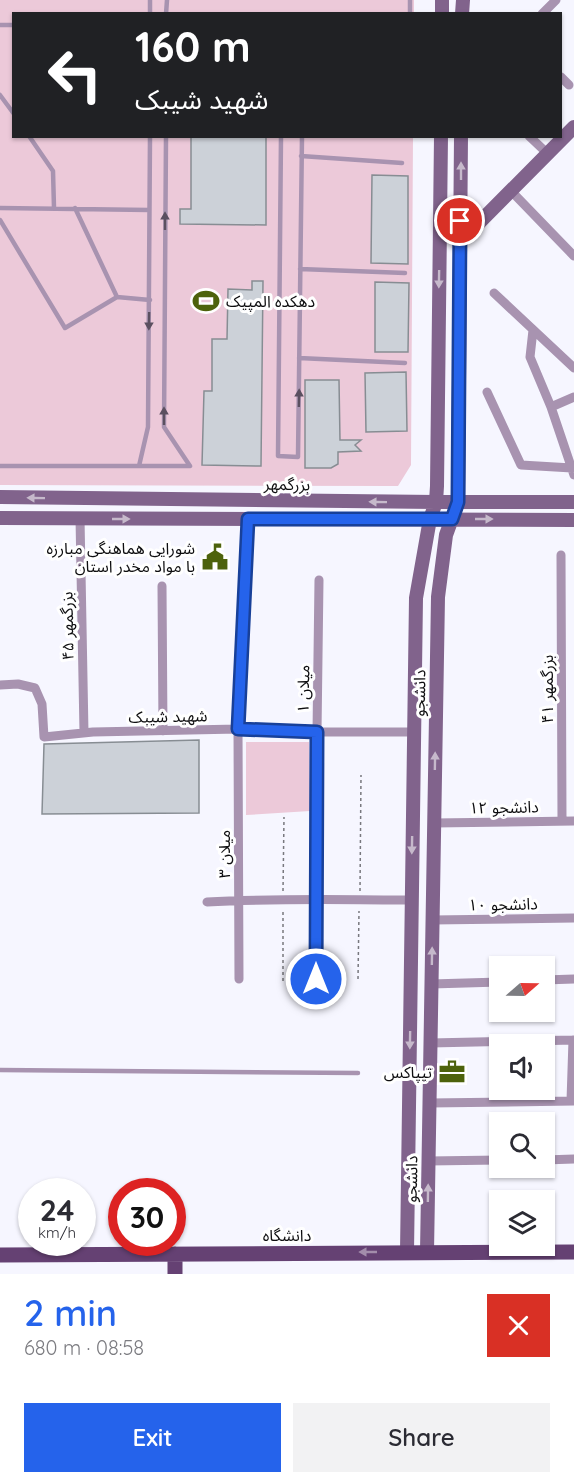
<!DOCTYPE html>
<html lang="en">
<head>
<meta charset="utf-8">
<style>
  body { margin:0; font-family:Quicksand,"Noto Sans Arabic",sans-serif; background:#f2f2f3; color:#2b2b33; height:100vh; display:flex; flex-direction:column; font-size:22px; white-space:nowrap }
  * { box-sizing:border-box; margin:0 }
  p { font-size:20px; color:#7c7c81 }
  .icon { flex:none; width:33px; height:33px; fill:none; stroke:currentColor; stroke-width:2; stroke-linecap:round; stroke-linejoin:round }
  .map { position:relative; height:1274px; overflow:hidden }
  .details { display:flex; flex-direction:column; background:#fff; flex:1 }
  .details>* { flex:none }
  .hud { position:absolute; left:12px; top:12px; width:550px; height:126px; border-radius:0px; box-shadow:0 2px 4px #0004; background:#202124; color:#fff; overflow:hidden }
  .needle { width:39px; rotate:70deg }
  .buttons { position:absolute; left:489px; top:956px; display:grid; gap:12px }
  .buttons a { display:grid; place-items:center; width:66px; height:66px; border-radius:0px; background:#fff; box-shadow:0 2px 4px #0004; font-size:30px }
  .speed { position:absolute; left:18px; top:1178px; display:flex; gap:12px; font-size:30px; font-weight:700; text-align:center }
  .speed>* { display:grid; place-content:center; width:78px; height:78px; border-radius:50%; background:#fff; box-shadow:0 2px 4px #0004; line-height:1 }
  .speed small { font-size:15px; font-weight:400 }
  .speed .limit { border:9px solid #d22; background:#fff; color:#111 }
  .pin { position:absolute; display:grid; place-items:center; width:51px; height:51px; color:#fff; margin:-26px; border:3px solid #fff; border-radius:50%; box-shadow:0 2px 6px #0007 }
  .me { position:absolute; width:66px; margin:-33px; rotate:0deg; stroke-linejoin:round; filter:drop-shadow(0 0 4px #0008) }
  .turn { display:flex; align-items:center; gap:21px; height:126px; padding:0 24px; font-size:27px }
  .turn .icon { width:78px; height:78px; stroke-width:2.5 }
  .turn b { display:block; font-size:42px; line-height:51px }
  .round { display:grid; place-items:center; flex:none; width:63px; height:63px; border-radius:0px; background:#f2f2f3 }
  .headline { display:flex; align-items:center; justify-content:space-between; height:102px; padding:0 24px }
  h1 { font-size:36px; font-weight:600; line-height:45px; color:#2563eb }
  .button { display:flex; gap:12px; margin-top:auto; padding:12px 24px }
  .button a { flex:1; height:69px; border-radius:0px; background:#2563eb; color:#fff; font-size:24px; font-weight:600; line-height:69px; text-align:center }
  .button a+a { background:#f2f2f3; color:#2b2b33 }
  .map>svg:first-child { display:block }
</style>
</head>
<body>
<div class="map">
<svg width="574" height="1274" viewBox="0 0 574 1274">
  <rect width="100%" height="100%" fill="#f6f6ff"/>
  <!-- green -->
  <path fill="#ecc9d9" d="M0 0H414V14H14V136L413 137 411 465 398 486 0 485Z
    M246 742H309L310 811 246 815Z"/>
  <!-- building -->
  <path fill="#ccd1d8" stroke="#878d93" stroke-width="1.5" d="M191 136H266V225L180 224V209H191Z
    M372 175 408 176V264L371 263Z
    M252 281H263L261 466 202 465 204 391H212V339H227L228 289 252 290Z
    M375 282 409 283 408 352H375Z
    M406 372 407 431 366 432 365 373Z
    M305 380H339L340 440H361L355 445 361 451 338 452V464L331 468H305Z
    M199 740V813L42 814 44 744Z"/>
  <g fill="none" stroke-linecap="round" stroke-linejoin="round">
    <!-- path -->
    <path stroke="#78787e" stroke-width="1.5" stroke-dasharray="3 3" stroke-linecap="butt" d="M283 891 284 817
      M360 891 361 775
      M358 979 359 911
      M283 981V910"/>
    <!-- lane -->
    <path stroke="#a893b0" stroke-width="4.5" d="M410 0V14
      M150 14V0
      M166 14 167 0
      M0 25H14
      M0 95 14 114
      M29 136 53 171 54 208
      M166 136 164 427 190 466
      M281 136 278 456 298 457 302 136
      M301 156 402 163
      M0 208 149 210
      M0 220 65 328 117 297 75 208
      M300 269 405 273
      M117 297 150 300
      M299 358 405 363
      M0 466H190
      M139 466 148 427 150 136
      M0 1070 358 1073"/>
    <!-- street -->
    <path stroke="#a893b0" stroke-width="9" d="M542 14 556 0
      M561 77 569 85
      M529 136 548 154
      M511 191 574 256
      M494 293 574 368
      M533 330 530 357 551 407 574 475
      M487 392 521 465 572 468
      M551 407 574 397
      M80 518 84 733
      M561 555 562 821
      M162 586 163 731
      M0 685 18 684 35 688 42 704 44 737 93 732 238 729 317 732H414
      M434 823 574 821
      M207 902C275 898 343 900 412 900
      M432 920 574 918
      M239 979 238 729 248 519
      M316 979 317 732 319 580
      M544 980 574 979
      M431 984 500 982
      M430 1043 574 1040
      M571 1101 573 1040
      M429 1103 574 1101
      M544 1160 574 1159
      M428 1161 500 1160"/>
    <!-- secondary -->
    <path stroke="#81638c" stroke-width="14" d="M442 14V0
      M462 14 463 0
      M460 242 574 127
      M0 497 436 502H574
      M0 518 574 520
      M407 1252 416 598 430 519 436 502 437 486 441 136
      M427 1252 438 597 446 535 458 502 461 136"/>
    <!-- primary -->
    <path stroke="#654173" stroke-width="15" d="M0 1255 574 1252
      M175 1274V1254"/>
  </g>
  <!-- one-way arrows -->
  <defs><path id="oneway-solid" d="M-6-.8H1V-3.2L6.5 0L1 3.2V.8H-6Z" transform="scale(1.5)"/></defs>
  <g fill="#c6b9cb">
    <use href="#oneway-solid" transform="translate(461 171) rotate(-90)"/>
    <use href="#oneway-solid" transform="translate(439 279) rotate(91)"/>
    <use href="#oneway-solid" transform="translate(36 498) rotate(-179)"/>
    <use href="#oneway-solid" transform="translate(378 502) rotate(-179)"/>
    <use href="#oneway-solid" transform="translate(121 519)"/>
    <use href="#oneway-solid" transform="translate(484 519)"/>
    <use href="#oneway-solid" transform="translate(435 761) rotate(-89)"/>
    <use href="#oneway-solid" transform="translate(412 845) rotate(91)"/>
    <use href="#oneway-solid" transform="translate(432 956) rotate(-89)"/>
    <use href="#oneway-solid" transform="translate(410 1040) rotate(91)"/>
    <use href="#oneway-solid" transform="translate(428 1193) rotate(-89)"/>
  </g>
  <g fill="#5b5060">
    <use href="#oneway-solid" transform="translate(165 221) rotate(-90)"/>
    <use href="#oneway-solid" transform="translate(149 321) rotate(91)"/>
    <use href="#oneway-solid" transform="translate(299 398) rotate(-89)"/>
    <use href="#oneway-solid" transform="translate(164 416) rotate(-90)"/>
  </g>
  <use fill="#a38dab" href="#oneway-solid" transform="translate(368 1252) rotate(180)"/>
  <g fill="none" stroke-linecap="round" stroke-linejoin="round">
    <!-- route casing -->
    <g stroke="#184099" stroke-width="15">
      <path id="route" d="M316 979 317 732 238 729 248 519H452L458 502 460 221"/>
    </g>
    <!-- route -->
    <use href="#route" stroke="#2563eb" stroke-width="10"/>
  </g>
  <!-- icons -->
  <defs>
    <g id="stadium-bare" transform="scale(2.07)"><path d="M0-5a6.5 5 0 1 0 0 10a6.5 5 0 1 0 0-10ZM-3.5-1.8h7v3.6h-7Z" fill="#4d620c" stroke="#fff" stroke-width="2.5" paint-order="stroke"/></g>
    <g id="civic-bare" transform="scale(2.07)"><path d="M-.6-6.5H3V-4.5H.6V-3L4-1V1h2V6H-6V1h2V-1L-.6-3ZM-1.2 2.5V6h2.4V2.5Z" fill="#4d620c" stroke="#fff" stroke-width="2.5" paint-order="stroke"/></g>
    <g id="office-bare" transform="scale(2.07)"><path d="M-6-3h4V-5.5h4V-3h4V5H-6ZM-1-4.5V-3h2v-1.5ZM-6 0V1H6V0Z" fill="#4d620c" stroke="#fff" stroke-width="2.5" paint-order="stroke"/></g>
  </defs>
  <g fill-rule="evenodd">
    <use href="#stadium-bare" x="206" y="301"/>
    <use href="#civic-bare" x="215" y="557"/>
    <use href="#office-bare" x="452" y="1072"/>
  </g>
  <g text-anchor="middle" stroke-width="6" stroke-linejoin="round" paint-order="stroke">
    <!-- poi labels -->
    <g font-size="16" fill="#0e0e10" stroke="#fff" text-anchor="end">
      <text x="226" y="307" text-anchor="start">دهکده المپیک</text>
      <text x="195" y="554">شورایی هماهنگی مبارزه<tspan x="195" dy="18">با مواد مخدر استان</tspan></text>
      <text x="432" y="1078">تیپاکس</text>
    </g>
    <!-- street labels -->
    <g font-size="16" fill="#0e0e10" stroke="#fff">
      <text transform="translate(287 484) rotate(1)" y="6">بزرگمهر</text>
      <text transform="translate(67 626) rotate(-91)" y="6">بزرگمهر ۴۵</text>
      <text transform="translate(303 689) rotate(-89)" y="6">میلان ۱</text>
      <text transform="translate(547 689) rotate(-90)" y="6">بزرگمهر ۴۱</text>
      <text transform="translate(419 693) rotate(-89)" y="6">دانشجو</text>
      <text transform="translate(168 716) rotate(-1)" y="6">شهید شیبک</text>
      <text transform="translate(504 807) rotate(-1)" y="6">دانشجو ۱۲</text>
      <text transform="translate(224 854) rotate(-90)" y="6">میلان ۳</text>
      <text transform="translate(503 904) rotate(-1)" y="6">دانشجو ۱۰</text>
      <text transform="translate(411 1179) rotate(-89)" y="6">دانشجو</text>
      <text x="287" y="1241">دانشگاه</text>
    </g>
  </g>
</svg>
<div class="buttons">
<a><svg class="needle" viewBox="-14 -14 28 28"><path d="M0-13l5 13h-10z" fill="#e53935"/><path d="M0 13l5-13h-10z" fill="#7c7c81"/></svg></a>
<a><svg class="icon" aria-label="sound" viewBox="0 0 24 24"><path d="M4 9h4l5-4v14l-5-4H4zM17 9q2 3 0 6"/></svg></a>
<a><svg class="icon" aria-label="search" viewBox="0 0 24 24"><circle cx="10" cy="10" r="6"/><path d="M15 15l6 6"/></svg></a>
<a><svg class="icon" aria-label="layers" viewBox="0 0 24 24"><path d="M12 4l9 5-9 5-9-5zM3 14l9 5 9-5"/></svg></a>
</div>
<div class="speed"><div>24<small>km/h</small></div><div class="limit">30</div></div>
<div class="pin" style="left:460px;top:221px;background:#d93025"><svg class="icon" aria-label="arrive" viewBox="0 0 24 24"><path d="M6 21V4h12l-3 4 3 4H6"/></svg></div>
<svg class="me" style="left:316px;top:979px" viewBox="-20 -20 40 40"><circle r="17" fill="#2563eb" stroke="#fff" stroke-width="3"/><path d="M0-11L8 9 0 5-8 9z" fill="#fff"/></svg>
<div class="hud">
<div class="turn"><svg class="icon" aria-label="left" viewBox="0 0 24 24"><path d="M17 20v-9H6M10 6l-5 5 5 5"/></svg><div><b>160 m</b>شهید شیبک</div></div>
</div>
</div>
<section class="details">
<div class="headline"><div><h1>2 min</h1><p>680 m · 08:58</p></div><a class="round" style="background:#d93025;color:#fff"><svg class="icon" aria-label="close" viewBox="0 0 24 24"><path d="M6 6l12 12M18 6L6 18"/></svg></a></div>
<div class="button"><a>Exit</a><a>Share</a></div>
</section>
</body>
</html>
